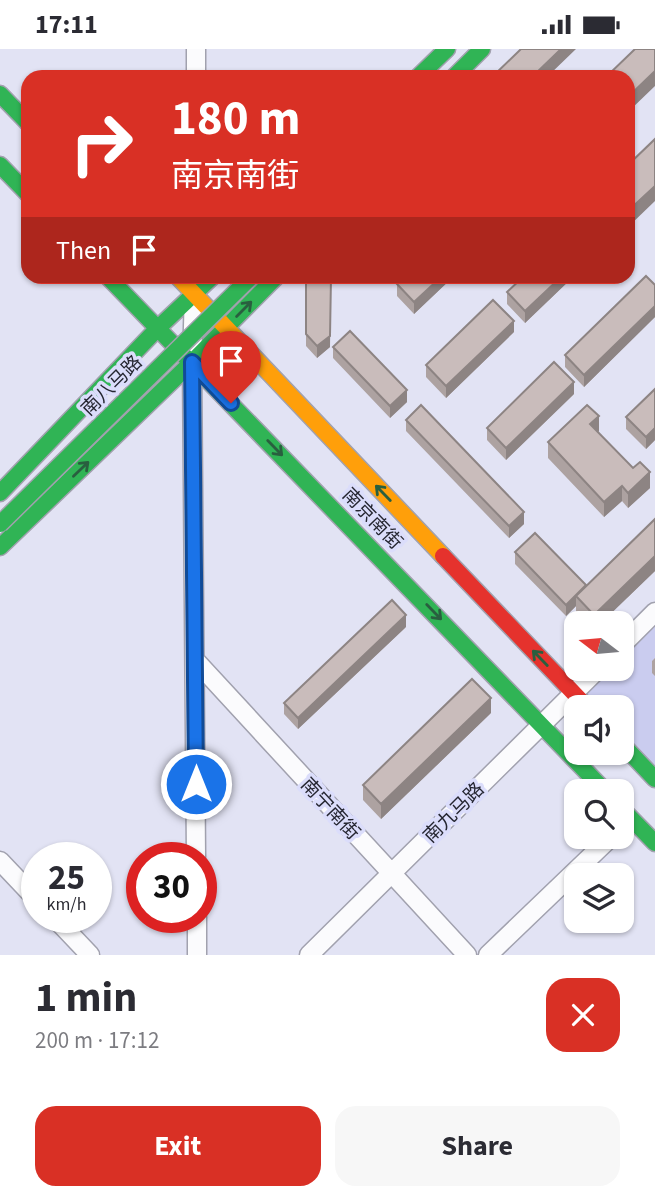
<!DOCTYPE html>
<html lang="en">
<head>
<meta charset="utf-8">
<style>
  body { margin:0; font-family:"Source Sans 3","Noto Sans SC",sans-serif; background:#f7f7f7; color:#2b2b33; height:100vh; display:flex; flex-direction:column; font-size:26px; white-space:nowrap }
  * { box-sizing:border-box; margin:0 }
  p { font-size:23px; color:#7c7c81 }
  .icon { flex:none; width:38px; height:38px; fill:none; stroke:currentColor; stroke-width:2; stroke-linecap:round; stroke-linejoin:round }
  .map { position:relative; height:906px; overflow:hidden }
  .details { display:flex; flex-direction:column; background:#fff; flex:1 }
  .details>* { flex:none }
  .hud { position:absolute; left:21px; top:21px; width:614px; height:214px; border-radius:21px; box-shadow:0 2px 5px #0004; background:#d93025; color:#fff; overflow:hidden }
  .needle { width:46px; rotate:286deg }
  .controls { position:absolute; left:564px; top:562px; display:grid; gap:14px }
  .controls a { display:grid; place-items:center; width:70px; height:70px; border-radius:14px; background:#fff; box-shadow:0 2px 5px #0004; font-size:35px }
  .speed { position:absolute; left:21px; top:793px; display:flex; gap:14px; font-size:35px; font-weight:700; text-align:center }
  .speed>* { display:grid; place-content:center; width:91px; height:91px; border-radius:50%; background:#fff; box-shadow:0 2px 5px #0004; line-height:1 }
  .speed small { font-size:18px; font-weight:400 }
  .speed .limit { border:10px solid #d22; background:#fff; color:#111 }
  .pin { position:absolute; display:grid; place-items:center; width:60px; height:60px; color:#fff; margin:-72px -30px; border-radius:50% 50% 50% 0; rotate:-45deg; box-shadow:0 0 7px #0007 }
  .pin .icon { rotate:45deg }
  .me { position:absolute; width:77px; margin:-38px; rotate:0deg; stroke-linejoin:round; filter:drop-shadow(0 0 5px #0008) }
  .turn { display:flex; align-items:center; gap:24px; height:147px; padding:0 35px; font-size:32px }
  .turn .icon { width:91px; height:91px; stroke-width:2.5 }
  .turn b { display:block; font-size:49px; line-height:60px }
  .then { display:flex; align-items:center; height:66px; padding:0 35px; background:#0003; gap:14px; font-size:26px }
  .round { display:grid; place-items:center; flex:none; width:74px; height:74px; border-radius:21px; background:#f7f7f7 }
  .headline { display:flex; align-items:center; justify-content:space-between; height:119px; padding:0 35px }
  h1 { font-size:42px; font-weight:700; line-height:52px }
  .primary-button { display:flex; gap:14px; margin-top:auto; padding:14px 35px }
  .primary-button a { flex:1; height:80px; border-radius:21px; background:#d93025; color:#fff; font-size:28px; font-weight:700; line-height:80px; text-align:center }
  .primary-button a+a { background:#f7f7f7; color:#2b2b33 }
  .status { display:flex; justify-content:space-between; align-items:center; height:49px; padding:0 35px; background:#fff; direction:ltr }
  .status svg { height:19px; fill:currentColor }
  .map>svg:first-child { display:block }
</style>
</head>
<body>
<div class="status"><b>17:11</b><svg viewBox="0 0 49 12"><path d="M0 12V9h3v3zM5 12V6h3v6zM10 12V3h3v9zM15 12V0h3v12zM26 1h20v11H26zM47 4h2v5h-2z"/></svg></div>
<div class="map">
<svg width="655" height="906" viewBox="0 0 655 906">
  <rect width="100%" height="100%" fill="#e2e3f4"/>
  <!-- green -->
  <path fill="#caccef" d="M655 563V730L621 694V658H587L574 644 598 620H621V597Z"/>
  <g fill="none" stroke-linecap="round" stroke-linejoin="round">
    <!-- street casing -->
    <g stroke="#a1a1ae" stroke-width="21">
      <path id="street" d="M196 28V0
        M194 242 192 313 196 808
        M621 597 655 563
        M196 612 467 906
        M0 812 37 851
        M54 868 90 906
        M197 868V906
        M309 906 598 620
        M488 906 611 788"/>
    </g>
    <!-- fast casing -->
    <g stroke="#a1a1ae" stroke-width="19">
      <path id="fast" d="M418 28 447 0
        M454 28 482 0
        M0 45 28 74
        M0 116 28 145
        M108 228 605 742
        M0 444 158 279 212 228
        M0 498 192 313 276 228
        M621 694 655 730
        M621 759 655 794"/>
    </g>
    <!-- slow casing -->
    <g stroke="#a1a1ae" stroke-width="19">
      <path id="slow" d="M178 228 443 507"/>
    </g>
    <!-- jam casing -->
    <g stroke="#a1a1ae" stroke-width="19">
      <path id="jam" d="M443 507 587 658"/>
    </g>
    <!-- street -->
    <use href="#street" stroke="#fbfbfd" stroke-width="18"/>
    <!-- fast -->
    <use href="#fast" stroke="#30b455" stroke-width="16"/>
    <!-- slow -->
    <use href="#slow" stroke="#ff9f0a" stroke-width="16"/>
    <!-- jam -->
    <use href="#jam" stroke="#e5322d" stroke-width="16"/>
    <!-- fast-bridge casing -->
    <g stroke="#a1a1ae" stroke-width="19" stroke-linecap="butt">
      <path id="fast-bridge" d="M0 475 251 228"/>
    </g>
    <!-- fast-bridge -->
    <use href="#fast-bridge" stroke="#30b455" stroke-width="16"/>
  </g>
  <!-- wall -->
  <path fill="#ada2a1" d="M306 228 330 298 317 309 306 297Z
    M404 228H453L414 265 397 247V235Z
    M573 228 525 274 507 255V243Z
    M655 236V268L584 338 565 318V306Z
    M514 283 446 349 426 328V316Z
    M333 298 407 353 390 369 333 309Z
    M655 340V391L646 400 626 380V368Z
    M574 345 506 411 487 391V379Z
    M406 371 524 475 509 489 406 382Z
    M599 382 598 383 650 439 628 459 622 452 604 468 548 409V393Z
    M655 470V522L601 574H587L576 562V557L566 567 515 515V503L586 537Z
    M406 578 298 680 284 665V654Z
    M655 609V627L652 624V612Z
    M491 664 381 770 363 751V736Z"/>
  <!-- shaded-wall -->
  <path fill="#8d8483" d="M561 0H576L547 28H532Z
    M655 22V37L628 63V48Z
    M655 137V152L628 178V162Z
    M331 228 330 298 317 309V297Z
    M441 228H453L414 265V253Z
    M561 228H573L525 274V262Z
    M655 257V268L584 338V326Z
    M514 272V283L446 349V337Z
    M574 333V345L506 411V399Z
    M407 341V353L390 369V357Z
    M599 367V382L590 390V375Z
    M655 379V391L646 400V388Z
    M650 423V439L628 459V444Z
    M622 437V452L604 468V453Z
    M524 463V475L509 489V477Z
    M655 507V522L601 574H594V566Z
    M586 536 576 547V557L566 567V556Z
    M406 566V578L298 680V669Z
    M491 649V664L381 770V755Z"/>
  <!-- building -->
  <path fill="#c9bcbb" stroke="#8d8483" stroke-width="2" d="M521 0H561L532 28H492Z
    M635 0H655V22L628 48V28H606Z
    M655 90V137L628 162V116Z
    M646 227 655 236V257L584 326 565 306Z
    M306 228H331L330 287 317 297 306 285Z
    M404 228H441L414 253 397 235Z
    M523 228H561L525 262 507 243Z
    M493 251 514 272 446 337 426 316Z
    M350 282 407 341 390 357 333 298Z
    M554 313 574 333 506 399 487 379Z
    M655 340V379L646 388 626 368Z
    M421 356 524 463 509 477 406 371Z
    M587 356 599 367 590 375 633 419 640 413 650 423 628 444 622 437 604 453 548 393Z
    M655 470V507L594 566 576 547Z
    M535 484 586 536 566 556 515 503Z
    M392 551 406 566 298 669 284 654Z
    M472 630 491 649 381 755 363 736Z"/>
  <!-- one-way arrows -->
  <defs><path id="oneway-shaft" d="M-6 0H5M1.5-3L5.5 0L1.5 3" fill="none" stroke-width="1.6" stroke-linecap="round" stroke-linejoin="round" transform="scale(1.75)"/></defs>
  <g stroke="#295f3f">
    <use href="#oneway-shaft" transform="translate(244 260) rotate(-45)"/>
    <use href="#oneway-shaft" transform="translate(275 399) rotate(46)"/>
    <use href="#oneway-shaft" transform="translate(81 420) rotate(-44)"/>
    <use href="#oneway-shaft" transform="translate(383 444) rotate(-134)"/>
    <use href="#oneway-shaft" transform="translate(434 563) rotate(46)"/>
    <use href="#oneway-shaft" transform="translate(540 609) rotate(-134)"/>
  </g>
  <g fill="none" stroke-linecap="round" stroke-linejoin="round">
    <!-- route casing -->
    <g stroke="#114b97" stroke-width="18">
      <path id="route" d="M196 735 192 313 231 354"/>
    </g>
    <!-- route -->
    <use href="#route" stroke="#1a73e8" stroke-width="12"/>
  </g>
  <g text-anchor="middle" stroke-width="7" stroke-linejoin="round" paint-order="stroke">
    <!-- street labels -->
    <g font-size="19" fill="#252631" stroke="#dbddfb">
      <text transform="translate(111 336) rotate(-45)" y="7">南八马路</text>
      <text transform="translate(373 469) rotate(46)" y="7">南京南街</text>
      <text transform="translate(331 759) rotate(47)" y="7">南宁南街</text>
      <text transform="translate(453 763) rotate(-45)" y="7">南九马路</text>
    </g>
  </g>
</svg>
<div class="controls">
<a><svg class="needle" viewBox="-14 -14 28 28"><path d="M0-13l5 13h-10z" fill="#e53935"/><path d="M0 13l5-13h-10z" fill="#7c7c81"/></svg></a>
<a><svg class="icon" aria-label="sound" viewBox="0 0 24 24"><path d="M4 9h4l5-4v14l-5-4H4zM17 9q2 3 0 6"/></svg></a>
<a><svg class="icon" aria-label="search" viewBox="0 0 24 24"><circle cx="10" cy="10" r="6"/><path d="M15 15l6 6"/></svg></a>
<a><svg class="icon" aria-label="layers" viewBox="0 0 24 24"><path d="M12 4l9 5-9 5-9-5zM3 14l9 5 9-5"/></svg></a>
</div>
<div class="speed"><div>25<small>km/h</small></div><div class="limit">30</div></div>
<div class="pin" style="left:231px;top:354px;background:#d93025"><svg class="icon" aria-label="arrive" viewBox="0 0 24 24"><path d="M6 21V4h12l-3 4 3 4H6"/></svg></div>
<svg class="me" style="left:196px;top:735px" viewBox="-20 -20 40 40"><circle r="17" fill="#1a73e8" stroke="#fff" stroke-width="3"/><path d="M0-11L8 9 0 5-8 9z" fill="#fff"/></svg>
<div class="hud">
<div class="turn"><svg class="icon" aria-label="right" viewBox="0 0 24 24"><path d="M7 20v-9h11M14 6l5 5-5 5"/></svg><div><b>180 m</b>南京南街</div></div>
<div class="then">Then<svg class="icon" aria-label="arrive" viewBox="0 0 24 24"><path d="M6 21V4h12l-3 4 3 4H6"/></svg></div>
</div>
</div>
<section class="details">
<div class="headline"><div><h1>1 min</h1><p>200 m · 17:12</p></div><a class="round" style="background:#d93025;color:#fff"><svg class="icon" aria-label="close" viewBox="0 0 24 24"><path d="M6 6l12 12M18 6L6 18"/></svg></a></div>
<div class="primary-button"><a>Exit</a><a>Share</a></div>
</section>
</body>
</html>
